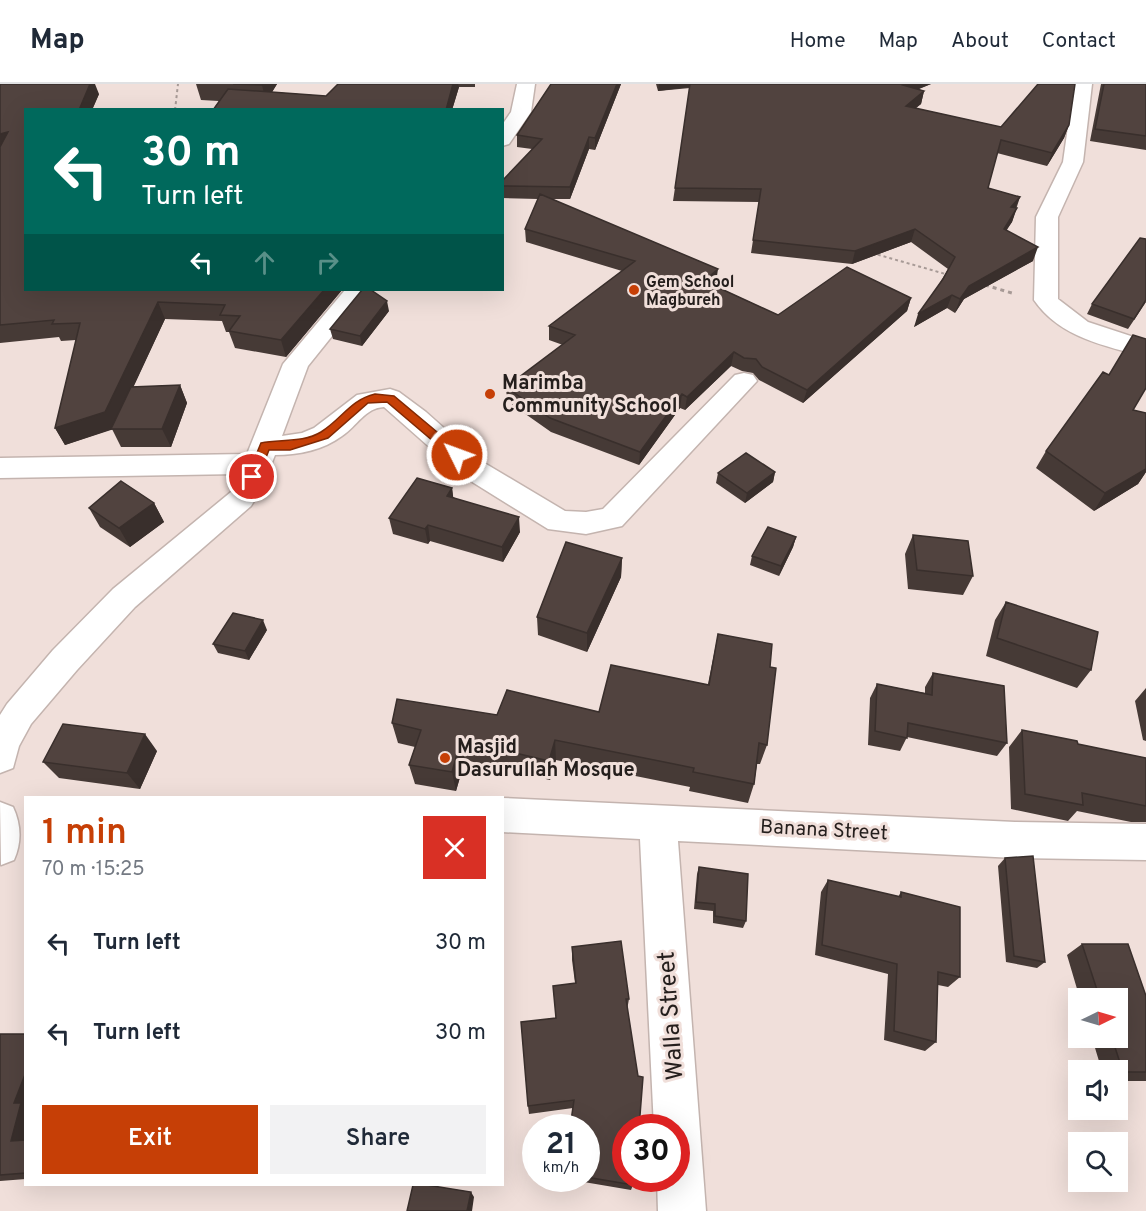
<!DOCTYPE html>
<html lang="en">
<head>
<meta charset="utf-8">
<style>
  body { margin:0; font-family:Overpass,sans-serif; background:#f2f2f3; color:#1f2937; height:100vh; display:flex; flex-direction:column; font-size:22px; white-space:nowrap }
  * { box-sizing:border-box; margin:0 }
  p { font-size:20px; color:#747a83 }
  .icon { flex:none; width:33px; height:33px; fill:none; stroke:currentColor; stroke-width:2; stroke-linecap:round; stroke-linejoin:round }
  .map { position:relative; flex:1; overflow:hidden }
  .drawer { position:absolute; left:24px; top:712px; width:480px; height:390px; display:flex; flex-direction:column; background:#fff; border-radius:0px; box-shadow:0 6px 24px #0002 }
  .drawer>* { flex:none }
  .guide { position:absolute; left:24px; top:24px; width:480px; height:183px; border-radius:0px; box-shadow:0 6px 24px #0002; background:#00695c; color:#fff; overflow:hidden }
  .needle { width:39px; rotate:85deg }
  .controls { position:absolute; left:1068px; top:904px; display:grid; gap:12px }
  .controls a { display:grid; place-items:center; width:60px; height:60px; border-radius:0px; background:#fff; box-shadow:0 6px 24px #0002; font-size:30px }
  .speed { position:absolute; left:522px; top:1030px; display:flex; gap:12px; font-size:30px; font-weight:700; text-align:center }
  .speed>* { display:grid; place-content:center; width:78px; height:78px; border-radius:50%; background:#fff; box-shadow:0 6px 24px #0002; line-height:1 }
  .speed small { font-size:15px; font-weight:400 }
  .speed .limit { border:9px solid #d22; background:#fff; color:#111 }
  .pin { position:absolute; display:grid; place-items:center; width:51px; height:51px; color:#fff; margin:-26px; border:3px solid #fff; border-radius:50%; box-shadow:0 2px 6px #0007 }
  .me { position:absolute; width:66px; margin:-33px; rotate:312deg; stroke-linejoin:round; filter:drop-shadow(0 0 4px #0008) }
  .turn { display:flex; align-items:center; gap:21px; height:126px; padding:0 18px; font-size:27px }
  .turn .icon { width:78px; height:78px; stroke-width:2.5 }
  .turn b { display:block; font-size:42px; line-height:51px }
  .lanes { display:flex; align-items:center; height:57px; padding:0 18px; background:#0003; justify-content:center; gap:30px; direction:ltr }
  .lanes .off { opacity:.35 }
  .round { display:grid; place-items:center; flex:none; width:63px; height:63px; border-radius:0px; background:#f2f2f3 }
  .head { display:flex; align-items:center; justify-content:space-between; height:102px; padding:0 18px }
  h1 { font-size:36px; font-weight:600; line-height:45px; color:#c63f06 }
  .button { display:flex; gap:12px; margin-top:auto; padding:12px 18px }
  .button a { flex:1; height:69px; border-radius:0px; background:#c63f06; color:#fff; font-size:24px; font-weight:600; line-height:69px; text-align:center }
  .button a+a { background:#f2f2f3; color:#1f2937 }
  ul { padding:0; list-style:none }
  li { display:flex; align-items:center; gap:18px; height:90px; padding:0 18px }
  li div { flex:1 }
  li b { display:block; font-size:22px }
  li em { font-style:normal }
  header { display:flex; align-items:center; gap:36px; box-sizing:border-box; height:84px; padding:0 30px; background:#fff; border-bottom:2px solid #e0e1e3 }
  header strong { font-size:28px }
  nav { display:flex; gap:33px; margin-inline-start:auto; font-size:21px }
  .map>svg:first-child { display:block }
</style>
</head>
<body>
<header>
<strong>Map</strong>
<nav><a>Home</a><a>Map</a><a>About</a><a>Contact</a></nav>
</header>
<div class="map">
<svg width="1146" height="1127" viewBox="0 0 1146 1127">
  <rect width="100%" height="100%" fill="#f0dfda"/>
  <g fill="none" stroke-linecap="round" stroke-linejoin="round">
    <!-- street casing -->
    <g stroke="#c4b4af" stroke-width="3">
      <path id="street" d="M517 0H535L531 28 509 60 502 62V41L511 28Z
        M1074 0H1092L1083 78 1058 133V215L1088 238 1146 257V273C1105 262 1059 253 1034 216L1036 133 1063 78Z
        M345 206H369L308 282 282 352 302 349 314 344 357 311 390 305 399 308 426 328 481 377 565 427 586 428 603 425 735 291 744 289 753 291 757 297 622 442 586 450 548 445 461 391 384 323C365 324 357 342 342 352 323 366 298 371 275 371L261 406 251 422 135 523 77 586 31 640 19 662 13 684 0 689V631L7 620 53 566 113 505 231 408 239 390 0 394V374L247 370 283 280Z
        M502 714 1015 738 1146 740V776L1015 774 678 757 706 1127H658L657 1095H676V1044H654L640 755 502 748Z
        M0 718 13 723C21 740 22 758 14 776L1 781Z"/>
    </g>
    <!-- path-far1 -->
    <path stroke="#a79a96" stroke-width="2" stroke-dasharray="3 3" stroke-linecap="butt" d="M175 26 178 0
      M872 169 949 191"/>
    <!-- path -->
    <path stroke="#a79a96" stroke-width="3" stroke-dasharray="4 4" stroke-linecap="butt" d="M947 190 949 191
      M985 201 1015 210"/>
    <!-- street -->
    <use href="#street" fill="#fff" fill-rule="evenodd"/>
  </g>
  <!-- wall -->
  <path fill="#463a36" d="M0 0 99 10 92 26H26V206H342L286 273 235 264 229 248H226L222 237 165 235 133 303 180 301 187 319 171 363H121L112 345 65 361 55 344 76 256 61 257 59 253 0 259Z
    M196 0H277L272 8 326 12 338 0H475V3H459L452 26H213L219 17 201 16Z
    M551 0H621L595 66 589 65 570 115H553L716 199 713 201 778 231 911 214 907 227 803 319 759 296 753 289 742 287 731 282 685 326 680 324 639 381 551 348 507 317 506 303 563 261 549 256V242L622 187 526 158 525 145 538 115 502 114V102L532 65 517 63V51Z
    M656 0H931L918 5 924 7 921 20 915 24 1001 43 1069 41 1064 54 1047 82 997 69 988 104 1020 113 1012 138 1006 146 1033 177 964 215 955 229 947 224 914 243 948 185 911 158 852 180 751 169 759 118 673 117 690 4 658 7Z
    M1101 0H1146V66L1090 57Z
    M1146 218 1128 245 1087 230 1092 220Z
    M389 227 362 262 333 255 330 245Z
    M1133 326 1146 329V388L1138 400 1094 427 1036 384 1046 367Z
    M775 388 773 398 745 419 716 399 718 389Z
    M452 404 453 413 520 448 503 478 430 457 428 460 393 450 389 434Z
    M154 419 164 438 130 463 100 443 89 424Z
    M913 451 973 492 963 511 908 505 905 470Z
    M796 453 793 463 779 492 750 481 752 472Z
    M622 474 621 493 587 568 538 551 537 533Z
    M1006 518 1091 586 1077 604 986 572 995 536Z
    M267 546 249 576 218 569 213 560Z
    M718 550 770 583 767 661 760 680H757L754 700 748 719 689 707 690 703 556 676 550 696 465 676 456 707 415 700 409 681 415 663 398 659 392 639 497 631 599 628 708 600Z
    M933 589 1007 659 997 672 907 653 900 667 868 661 870 614 877 600 925 609V603Z
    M1146 604V657L1143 656 1135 617Z
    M1022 646 1078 660 1146 674V738H1131L1077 727 1068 737 1011 725 1009 663Z
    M157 667 140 705 59 694 43 678Z
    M1005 774 1045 878 1037 884 1006 878 998 782Z
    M699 783 746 837 743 844 713 839V827L694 825 697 790Z
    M828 796 898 813 901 808 960 893 948 903 938 901 936 958 925 967 884 956 888 890 815 871 821 808Z
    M1082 860 1146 912V997H1118V987H1102L1092 954H1118V915H1080L1067 871Z
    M572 863 629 915 627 926 633 1101 631 1106 566 1095H586V1044L573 1024 529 1030 528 1022 555 934 575 899 572 876Z
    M0 950H26V1095L0 1097Z"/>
  <!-- shaded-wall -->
  <path fill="#392f2c" d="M90 0H95L99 10 92 26H79Z
    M262 0H277L266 18 262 1Z
    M453 0H458L459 3 452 26H446Z
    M617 0H621L595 66V54Z
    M659 0H691L690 3 658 7Z
    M905 0H931L900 13 903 1Z
    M924 7 921 20 903 35 906 22Z
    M1069 41 1064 54 1047 82 1052 69Z
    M8 48 0 68V50Z
    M589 53V65L570 115V103Z
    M1020 113 1014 127 1011 123Z
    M1017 124 1012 138 999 158 1004 145Z
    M915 145 911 158 852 180 855 167Z
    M1038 163 1033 177 964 215 955 229 960 215 969 202Z
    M718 185 716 199 702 210 704 197Z
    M324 206H342L286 273 281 256Z
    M952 211 947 224 914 243 918 230Z
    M911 214 907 227 803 319 807 306Z
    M387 217 389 227 362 262 360 252Z
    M158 218 165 235 114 345 65 361 55 344Z
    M734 268 731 282 685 326 687 313Z
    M180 301 187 319 171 363 162 345Z
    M682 310 680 324 639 381 640 368Z
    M1146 385V388L1138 400 1094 427 1105 409Z
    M775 388 773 398 745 419 747 409Z
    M452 404 454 419 447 412Z
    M154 419 164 438 130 463 119 444Z
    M519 433 520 448 503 478 502 463Z
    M428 441 430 457 428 460 425 445Z
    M796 453 793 463 779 492 781 482Z
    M622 474 621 493 587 568V549Z
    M263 536 267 546 249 576 245 567Z
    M145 650 157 667 140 705 127 689Z
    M461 656 465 676 456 707 452 688Z
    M555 656 556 676 550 696 549 677Z
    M26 988V1062L11 1057 14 1019Z
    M471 1108 474 1113 472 1127H467Z"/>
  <!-- building -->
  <path fill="#51433f" stroke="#392f2c" stroke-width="1.5" d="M0 0H90L79 26H26V206H324L281 256 229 247 240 232 220 231 225 221 158 218 105 328 55 344 80 239 52 240 54 236 0 241V63L8 48 0 50Z
    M233 0H262V1Z
    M338 0H453L446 26H213L228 5 326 12Z
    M551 0H617L595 54 589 53 570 103 502 102V97L542 55 517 51Z
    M690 0H905L903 1 924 7 906 22 1001 43 1038 0H1075L1069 41 1052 69 1001 56 988 104 1020 113 1011 123 1017 124 1004 145 1038 163 969 202 960 215 952 211 918 230 943 195 955 173 915 145 855 167 753 156 761 105 675 104Z
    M1104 0H1146V52L1095 45Z
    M540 110 718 185 704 197 778 231 847 183 911 214 807 306 762 283 756 275 744 274 734 268 687 313 682 310 640 368 550 334 506 303 575 251 549 242 635 177 525 145Z
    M1140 154 1146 155V216L1134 235 1092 220Z
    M362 206H371L387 217 360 252 330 245Z
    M1133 251 1146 255V304L1133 326 1146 329V385L1105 409 1046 367 1103 288 1109 291Z
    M180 301 162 345H111L131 303Z
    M746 369 775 388 747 409 718 389Z
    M417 394 452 404 447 412 519 433 502 463 428 441 425 445 389 434Z
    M121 397 154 419 119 444 89 424Z
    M768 443 796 453 781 482 752 472Z
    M913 451 968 457 973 492 917 486Z
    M566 458 622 474 587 549 537 533Z
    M1006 518 1098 548 1091 586 997 554Z
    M233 529 263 536 245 567 213 560Z
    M718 550 772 560 770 583 776 584 767 661 759 659 754 700 693 688 694 684 555 656 549 677 461 656 452 688 409 681 421 646 392 639 397 615 497 631 507 606 599 628 611 581 709 601Z
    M933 589 1004 602 1007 659 908 639 907 654 875 647 877 600 932 611Z
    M63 640 145 650 127 689 43 678Z
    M1022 646 1077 657 1078 660 1146 674V722L1082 709 1083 721 1025 710Z
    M1033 772 1045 878 1014 872 1005 774Z
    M699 783 748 790 746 837 715 832V820L696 818Z
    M828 796 901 813V808L960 823V893L938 888 936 958 894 947 897 880 822 861Z
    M621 857 629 915H626L638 992 643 993 639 1044H626V1095H634L633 1101 586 1093V1044H570L574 1016 528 1022 521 938 556 934 553 902 576 899 572 863Z
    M1082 860H1128L1146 912V988H1123L1112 954H1118V915H1100Z
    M0 950H26V988L14 1019H21L11 1057 26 1056V1089L0 1091Z
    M413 1101H427L471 1108 467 1127H407Z"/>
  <!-- route -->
  <path fill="#c63f06" stroke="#812904" stroke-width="1.5" d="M375 310 394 312 461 368V374H453L387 318 368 319 328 354 290 366H269L257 396H248L247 393 261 359C280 355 303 359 321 348 342 335 350 316 375 310Z"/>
  <!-- markers -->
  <g fill="#c63f06" stroke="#f0dfda" stroke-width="2">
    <circle cx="634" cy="206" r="6"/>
    <circle cx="490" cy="310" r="6"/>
    <circle cx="445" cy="674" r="6"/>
  </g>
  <g text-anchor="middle" stroke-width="6" stroke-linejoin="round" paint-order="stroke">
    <!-- far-poi labels -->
    <g font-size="16" font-weight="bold" fill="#241e1c" stroke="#f0dfda" text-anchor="start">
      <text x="646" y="203">Gem School<tspan x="646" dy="18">Magbureh</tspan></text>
    </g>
    <!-- poi labels -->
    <g font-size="20" font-weight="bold" fill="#241e1c" stroke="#f0dfda" text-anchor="start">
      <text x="502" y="305">Marimba<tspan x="502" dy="23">Community School</tspan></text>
      <text x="457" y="669">Masjid<tspan x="457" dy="23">Dasurullah Mosque</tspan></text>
    </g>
    <!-- street labels -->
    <g font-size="20" fill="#241e1c" stroke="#f0dfda">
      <text transform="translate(824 745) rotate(3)" y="7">Banana Street</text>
    </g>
    <!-- near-street labels -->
    <g font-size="24" fill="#241e1c" stroke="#f0dfda">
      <text transform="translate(670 932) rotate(-94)" y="8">Walla Street</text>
    </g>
  </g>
</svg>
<div class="controls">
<a><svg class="needle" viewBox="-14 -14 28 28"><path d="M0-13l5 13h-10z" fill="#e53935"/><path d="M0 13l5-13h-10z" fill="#747a83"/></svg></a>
<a><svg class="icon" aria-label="sound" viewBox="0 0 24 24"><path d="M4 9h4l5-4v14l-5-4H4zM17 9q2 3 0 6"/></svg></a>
<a><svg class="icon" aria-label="search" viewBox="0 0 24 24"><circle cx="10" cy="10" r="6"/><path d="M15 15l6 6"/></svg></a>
</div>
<div class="speed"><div>21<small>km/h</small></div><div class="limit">30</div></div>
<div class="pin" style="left:252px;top:393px;background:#d93025"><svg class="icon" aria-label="arrive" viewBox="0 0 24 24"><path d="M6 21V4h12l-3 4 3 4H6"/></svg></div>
<svg class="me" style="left:457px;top:371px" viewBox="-20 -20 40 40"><circle r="17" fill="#c63f06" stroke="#fff" stroke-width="3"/><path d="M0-11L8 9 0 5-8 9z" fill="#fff"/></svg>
<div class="guide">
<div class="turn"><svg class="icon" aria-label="left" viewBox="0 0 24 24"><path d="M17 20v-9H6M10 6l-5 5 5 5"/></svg><div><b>30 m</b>Turn left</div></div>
<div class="lanes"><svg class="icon" aria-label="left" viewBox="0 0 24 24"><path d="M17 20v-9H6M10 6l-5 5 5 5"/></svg><svg class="icon off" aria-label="ahead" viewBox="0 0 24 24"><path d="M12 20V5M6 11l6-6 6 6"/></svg><svg class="icon off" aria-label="right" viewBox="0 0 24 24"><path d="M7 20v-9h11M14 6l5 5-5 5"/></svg></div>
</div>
<section class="drawer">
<div class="head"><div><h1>1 min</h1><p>70 m · 15:25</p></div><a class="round" style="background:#d93025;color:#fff"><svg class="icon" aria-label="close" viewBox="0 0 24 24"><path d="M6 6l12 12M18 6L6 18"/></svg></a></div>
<ul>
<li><svg class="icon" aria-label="left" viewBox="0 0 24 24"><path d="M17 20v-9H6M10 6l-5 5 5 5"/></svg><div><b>Turn left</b></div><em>30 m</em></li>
<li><svg class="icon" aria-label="left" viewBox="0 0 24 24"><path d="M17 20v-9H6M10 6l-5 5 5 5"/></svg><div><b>Turn left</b></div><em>30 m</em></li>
</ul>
<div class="button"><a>Exit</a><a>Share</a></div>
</section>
</div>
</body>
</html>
